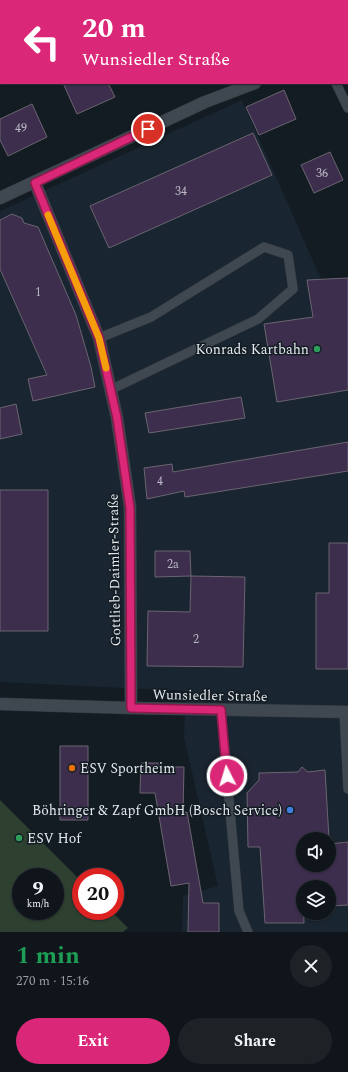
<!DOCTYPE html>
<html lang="en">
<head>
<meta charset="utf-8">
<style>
  body { margin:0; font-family:Spectral,serif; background:#1d2227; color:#f1f3f6; height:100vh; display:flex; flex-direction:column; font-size:15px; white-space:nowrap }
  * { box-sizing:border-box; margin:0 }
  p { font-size:13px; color:#9b9fa2 }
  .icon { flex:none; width:22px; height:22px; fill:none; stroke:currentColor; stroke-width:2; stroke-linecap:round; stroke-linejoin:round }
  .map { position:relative; height:932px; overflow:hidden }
  .panel { display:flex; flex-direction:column; background:#0f151a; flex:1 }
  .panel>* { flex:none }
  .top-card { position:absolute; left:0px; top:0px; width:348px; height:84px; box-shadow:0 1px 3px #0004,0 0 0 1px #2f3439; background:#db2777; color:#fff; overflow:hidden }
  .buttons { position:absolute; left:296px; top:832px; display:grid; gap:8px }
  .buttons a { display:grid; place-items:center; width:40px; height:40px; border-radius:50%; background:#0f151a; box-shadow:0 1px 3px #0004,0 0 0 1px #2f3439; font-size:20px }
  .speed { position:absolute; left:12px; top:868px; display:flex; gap:8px; font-size:20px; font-weight:700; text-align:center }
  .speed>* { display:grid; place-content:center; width:52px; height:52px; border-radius:50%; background:#0f151a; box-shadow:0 1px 3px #0004,0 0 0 1px #2f3439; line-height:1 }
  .speed small { font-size:10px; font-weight:400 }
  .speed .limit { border:6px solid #d22; background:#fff; color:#111 }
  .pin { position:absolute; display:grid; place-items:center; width:34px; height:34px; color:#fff; margin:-17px; border:2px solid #fff; border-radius:50%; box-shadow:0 1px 4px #0007 }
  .me { position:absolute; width:44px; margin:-22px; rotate:355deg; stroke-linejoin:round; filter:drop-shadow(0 0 3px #0008) }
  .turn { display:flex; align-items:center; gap:14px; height:84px; padding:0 16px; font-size:18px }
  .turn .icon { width:52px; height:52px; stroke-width:2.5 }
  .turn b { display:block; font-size:28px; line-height:34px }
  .round { display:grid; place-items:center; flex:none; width:42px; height:42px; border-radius:21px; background:#1d2227 }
  .overview { display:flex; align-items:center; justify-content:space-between; height:68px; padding:0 16px }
  h1 { font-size:24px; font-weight:700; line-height:30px; color:#1e9e55 }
  .primary-button { display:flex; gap:8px; margin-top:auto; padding:8px 16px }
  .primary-button a { flex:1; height:46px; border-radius:24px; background:#db2777; color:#fff; font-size:16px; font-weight:700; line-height:46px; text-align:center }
  .primary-button a+a { background:#1d2227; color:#f1f3f6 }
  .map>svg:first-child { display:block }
</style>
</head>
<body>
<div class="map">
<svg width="348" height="932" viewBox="0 0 348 932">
  <rect width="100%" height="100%" fill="#141c23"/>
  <!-- built -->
  <path fill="#192530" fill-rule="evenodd" d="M242 100 321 279 348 278V932H182L183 896 218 886 184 737 186 691 0 682V211ZM303 839H329V865H303ZM303 887H329V913H303Z"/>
  <!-- green -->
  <path fill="#2e4030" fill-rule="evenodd" d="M0 800 81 881V911H111L128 928 123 932H0ZM21 877H55V911H21Z"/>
  <!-- building -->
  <path fill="#3d2e4d" stroke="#6a6570" d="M63 83H108L115 97 77 114Z
    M284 90 296 119 259 135 246 107Z
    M32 104 47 137 8 156 0 140V119Z
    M253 133 272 175 109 248 90 206Z
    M330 152 343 180 314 193 301 165Z
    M12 214 22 218 24 223 38 227 76 315 91 367 95 387 33 401 28 379 47 375 0 269V220Z
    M348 278V390L277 402 264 324 313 317 307 280Z
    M241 397 245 418 149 433 145 413Z
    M16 404 22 434 0 439V408Z
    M348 442V471L185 497 184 491 147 499 144 468 172 464 173 472Z
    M0 490H48V631H0Z
    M329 543H348V669H316V593H329Z
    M155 551H190L191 576 155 577Z
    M191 576 245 577 243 667 147 666 148 611 190 612Z
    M60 746H88V820H60Z
    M141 763H160V767H184L183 813 187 812 203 903H219V932H188L189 883 171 886 155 793H140Z
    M302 767 308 772 325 770 329 839H303V865H329V844L348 842V905L329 906V887H303L304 923H265L260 847H248L247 793 259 780V773L298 772Z"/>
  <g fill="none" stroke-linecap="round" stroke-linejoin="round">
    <!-- lane casing -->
    <g stroke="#34383e" stroke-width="10">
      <path id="lane" d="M336 83 348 108
        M99 338 151 317 264 247 288 255 293 289 258 319 110 390
        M221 710 239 911 248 932
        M344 712 348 789"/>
    </g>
    <!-- street casing -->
    <g stroke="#34383e" stroke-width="13">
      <path id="street" d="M347 57H348
        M35 183 99 338 117 418 130 507 131 708
        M0 198 205 102 255 83"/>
    </g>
    <!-- secondary casing -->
    <g stroke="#34383e" stroke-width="13">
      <path id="secondary" d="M0 704 131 708 348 712"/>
    </g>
    <!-- lane -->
    <use href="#lane" stroke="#3f4750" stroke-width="9"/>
    <!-- street -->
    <use href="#street" stroke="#3f4750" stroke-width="12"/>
    <!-- secondary -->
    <use href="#secondary" stroke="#3f4750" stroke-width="12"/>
  </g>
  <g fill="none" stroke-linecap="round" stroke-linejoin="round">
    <!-- route casing -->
    <g stroke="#8e194d" stroke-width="10">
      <path id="route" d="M148 129 35 183 99 338 117 418 130 508 131 708 221 710 227 776"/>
    </g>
    <!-- route -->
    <use href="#route" stroke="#db2777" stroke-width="7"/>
    <!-- slow -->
    <path stroke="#f59e0b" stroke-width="7" d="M48 215 99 338 106 368"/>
  </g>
  <!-- markers -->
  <g fill="#2e9e5b" stroke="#141c23" stroke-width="1.5">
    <circle cx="317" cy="349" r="4"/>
    <circle cx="19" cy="838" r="4"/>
  </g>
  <circle fill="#e8710a" stroke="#141c23" stroke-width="1.5" cx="72" cy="768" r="4"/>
  <circle fill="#3f7fe0" stroke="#141c23" stroke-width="1.5" cx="290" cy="810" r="4"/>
  <g text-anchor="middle" stroke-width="3" stroke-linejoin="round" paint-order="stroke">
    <!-- number labels -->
    <g font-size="12" fill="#babac5">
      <text x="21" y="132">49</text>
      <text x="322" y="177">36</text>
      <text x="181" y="195">34</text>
      <text x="38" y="296">1</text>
      <text x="160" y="485">4</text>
      <text x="173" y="568">2a</text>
      <text x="196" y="643">2</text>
    </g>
    <!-- poi labels -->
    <g font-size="14" fill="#e3e8ed" stroke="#141c23" text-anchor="end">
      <text x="309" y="354">Konrads Kartbahn</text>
      <text x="80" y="773" text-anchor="start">ESV Sportheim</text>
      <text x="282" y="815">Böhringer &amp; Zapf GmbH (Bosch Service)</text>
      <text x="27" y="843" text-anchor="start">ESV Hof</text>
    </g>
    <!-- street labels -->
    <g font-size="14" fill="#e3e8ed" stroke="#141c23">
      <text transform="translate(114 570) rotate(-91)" y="5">Gottlieb-Daimler-Straße</text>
      <text transform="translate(210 695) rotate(1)" y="5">Wunsiedler Straße</text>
    </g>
  </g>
</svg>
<div class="buttons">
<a><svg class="icon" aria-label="sound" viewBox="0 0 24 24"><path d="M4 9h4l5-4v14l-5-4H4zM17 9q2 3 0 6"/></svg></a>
<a><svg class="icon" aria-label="layers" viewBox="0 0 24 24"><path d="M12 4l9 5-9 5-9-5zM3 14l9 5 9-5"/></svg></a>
</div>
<div class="speed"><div>9<small>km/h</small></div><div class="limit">20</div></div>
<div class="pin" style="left:148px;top:129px;background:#d93025"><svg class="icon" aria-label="arrive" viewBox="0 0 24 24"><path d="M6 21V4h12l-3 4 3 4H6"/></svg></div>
<svg class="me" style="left:227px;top:776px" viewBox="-20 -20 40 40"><circle r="17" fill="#db2777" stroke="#fff" stroke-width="3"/><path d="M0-11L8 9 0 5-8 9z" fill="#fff"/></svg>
<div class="top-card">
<div class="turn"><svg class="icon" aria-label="left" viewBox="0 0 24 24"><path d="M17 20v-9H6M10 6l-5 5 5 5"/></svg><div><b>20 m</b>Wunsiedler Straße</div></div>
</div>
</div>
<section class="panel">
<div class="overview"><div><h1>1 min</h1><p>270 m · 15:16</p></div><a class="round"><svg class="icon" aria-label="close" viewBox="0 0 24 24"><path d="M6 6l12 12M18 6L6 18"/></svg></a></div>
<div class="primary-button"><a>Exit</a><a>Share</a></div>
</section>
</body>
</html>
